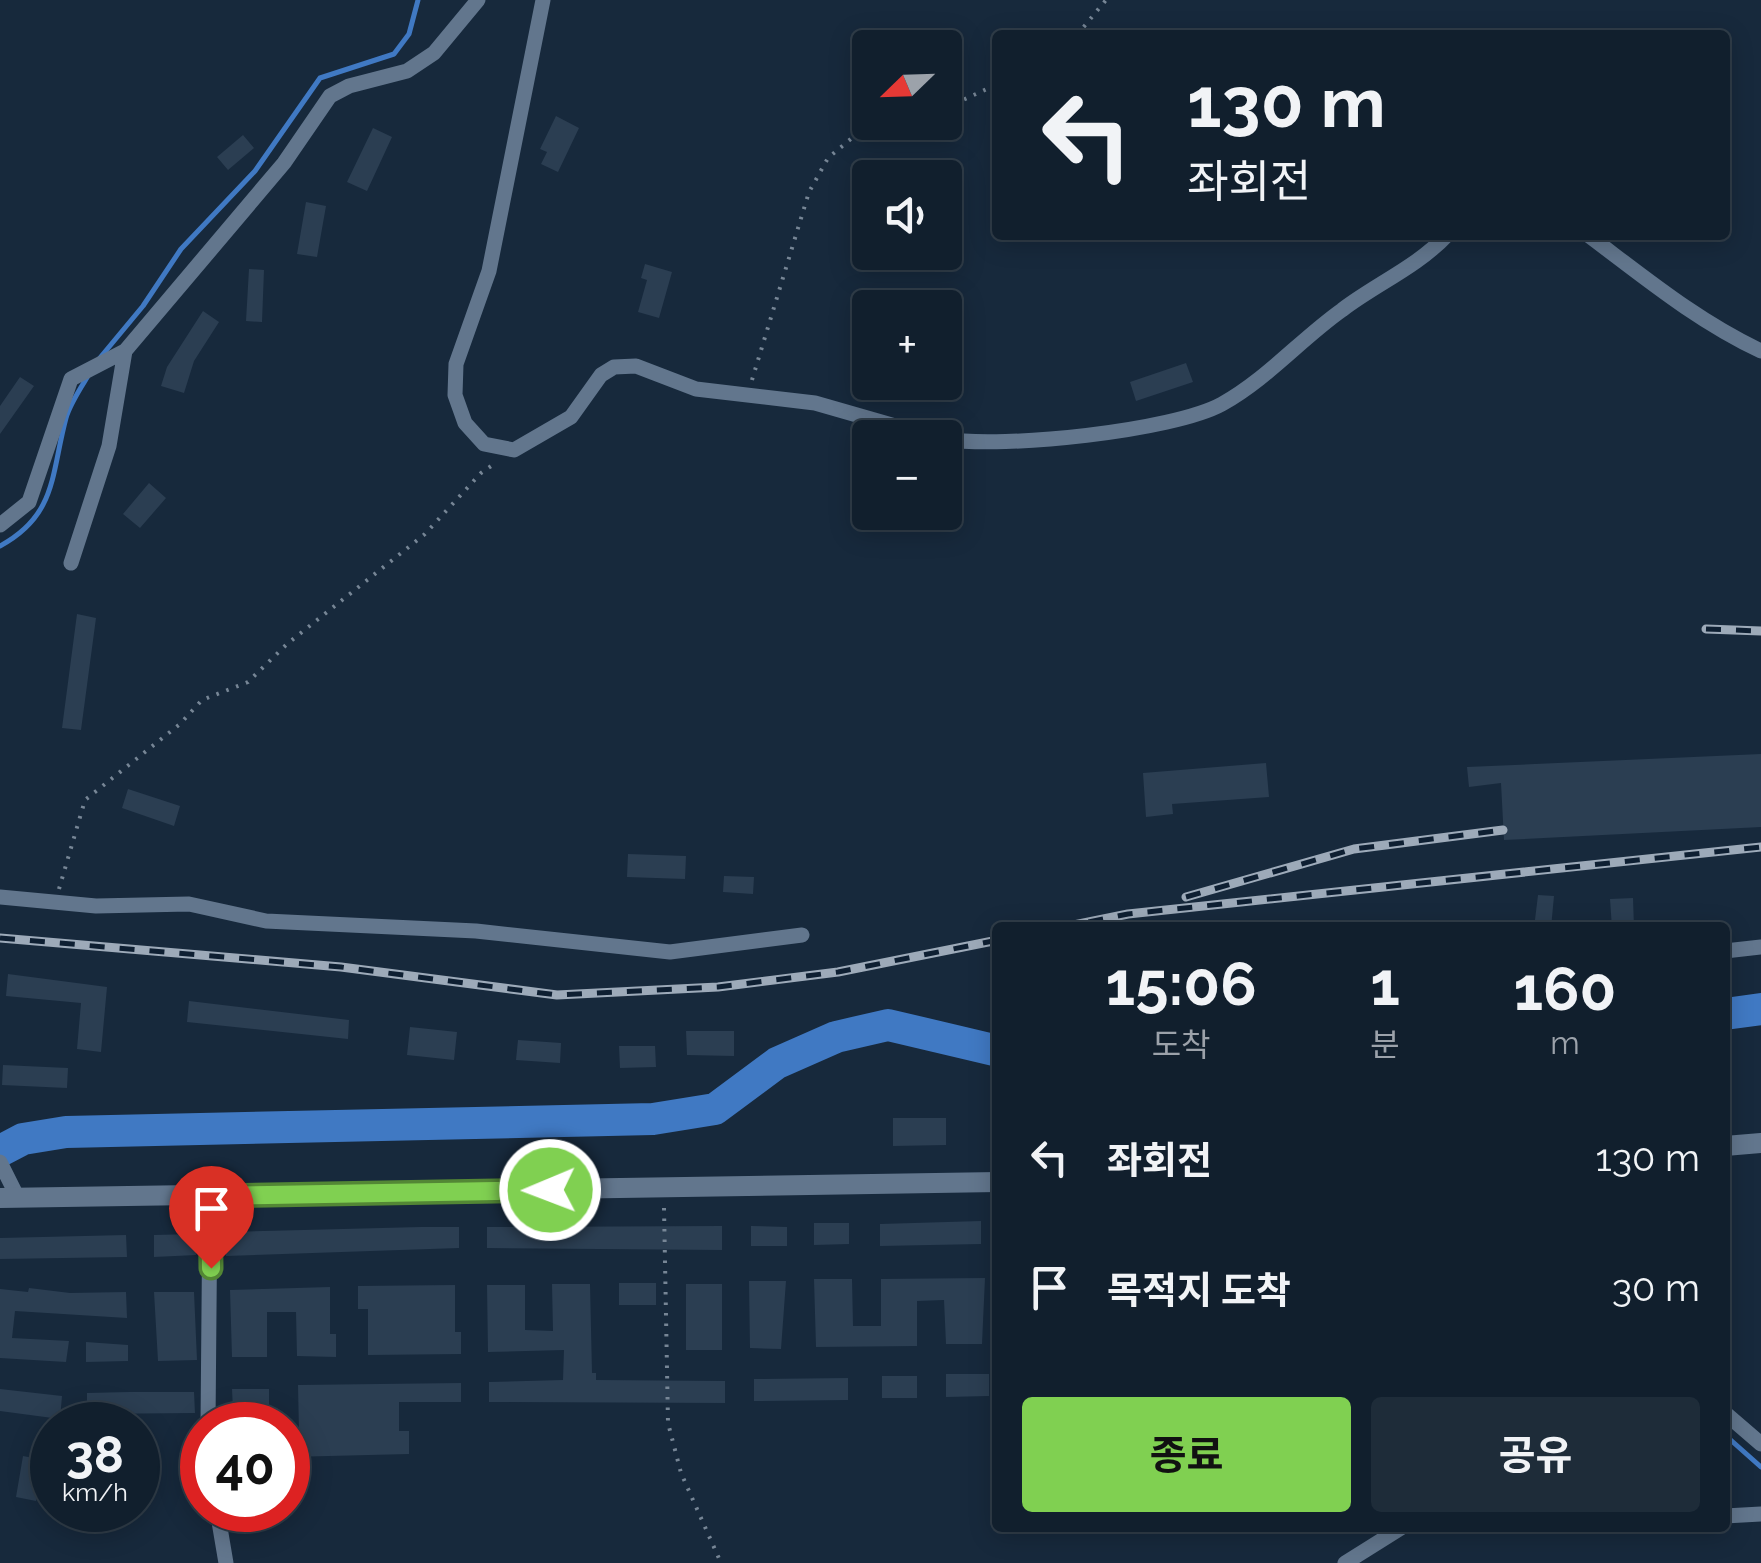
<!DOCTYPE html>
<html lang="ko">
<head>
<meta charset="utf-8">
<style>
  body { margin:0; font-family:Raleway,"Noto Sans KR",sans-serif; background:#1e2c39; color:#f1f3f6; height:100vh; display:flex; flex-direction:column; font-size:38px; white-space:nowrap }
  * { box-sizing:border-box; margin:0 }
  p { font-size:32px; color:#9ca2aa }
  .icon { flex:none; width:55px; height:55px; fill:none; stroke:currentColor; stroke-width:2; stroke-linecap:round; stroke-linejoin:round }
  .map { position:relative; flex:1; overflow:hidden }
  .drawer { position:absolute; left:992px; top:922px; width:738px; height:610px; display:flex; flex-direction:column; background:#111f2d; border-radius:10px; box-shadow:0 5px 25px #0003,0 0 0 2px #303d49 }
  .drawer>* { flex:none }
  .banner { position:absolute; left:992px; top:30px; width:738px; height:210px; border-radius:10px; box-shadow:0 5px 25px #0003,0 0 0 2px #303d49; background:#111f2d; color:#f1f3f6; overflow:hidden }
  .needle { width:65px; rotate:247deg }
  .buttons { position:absolute; left:852px; top:30px; display:grid; gap:20px }
  .buttons a { display:grid; place-items:center; width:110px; height:110px; border-radius:10px; background:#111f2d; box-shadow:0 5px 25px #0003,0 0 0 2px #303d49; font-size:50px }
  .speed { position:absolute; left:30px; top:1402px; display:flex; gap:20px; font-size:50px; font-weight:700; text-align:center }
  .speed>* { display:grid; place-content:center; width:130px; height:130px; border-radius:50%; background:#111f2d; box-shadow:0 5px 25px #0003,0 0 0 2px #303d49; line-height:1 }
  .speed small { font-size:25px; font-weight:400 }
  .speed .limit { border:15px solid #d22; background:#fff; color:#111 }
  .pin { position:absolute; display:grid; place-items:center; width:85px; height:85px; color:#fff; margin:-102px -42px; border-radius:50% 50% 50% 0; rotate:-45deg; box-shadow:0 0 10px #0007 }
  .pin .icon { rotate:45deg }
  .me { position:absolute; width:110px; margin:-55px; rotate:269deg; stroke-linejoin:round; filter:drop-shadow(0 0 8px #0008) }
  .turn { display:flex; align-items:center; gap:35px; height:210px; padding:0 30px; font-size:45px }
  .turn .icon { width:130px; height:130px; stroke-width:2.5 }
  .turn b { display:block; font-size:70px; line-height:85px }
  .eta { display:flex; justify-content:space-evenly; align-items:center; height:170px; text-align:center }
  .eta b { font-size:60px; font-weight:700; line-height:70px }
  .primary-button { display:flex; gap:20px; margin-top:auto; padding:20px 30px }
  .primary-button a { flex:1; height:115px; border-radius:10px; background:#80d051; color:#111; font-size:40px; font-weight:700; line-height:115px; text-align:center }
  .primary-button a+a { background:#1e2c39; color:#f1f3f6 }
  ul { padding:0; list-style:none }
  li { display:flex; align-items:center; gap:30px; height:130px; padding:0 30px }
  li div { flex:1 }
  li b { display:block; font-size:38px }
  li em { font-style:normal }
  .map>svg:first-child { display:block }
</style>
</head>
<body>
<div class="map">
<svg width="1761" height="1563" viewBox="0 0 1761 1563">
  <rect width="100%" height="100%" fill="#17293c"/>
  <g fill="none" stroke-linecap="round" stroke-linejoin="round">
    <!-- stream -->
    <path stroke="#4079c3" stroke-width="5" d="M99 359 143 306 181 249 255 171 320 78 394 54 409 34 418 0
      M0 546C57 515 51 474 66 418 70 404 80 389 88 376
      M1725 1435 1761 1467"/>
    <!-- river -->
    <path stroke="#4079c3" stroke-width="32" d="M1725 1014 1761 1009
      M0 1151 23 1139 66 1132 653 1119 715 1109 777 1063 836 1037 888 1025 998 1051"/>
  </g>
  <!-- building -->
  <path fill="#2b3e52" d="M556 116 579 128 558 172 541 164 547 152 540 149Z
    M373 128 392 137 367 191 347 182Z
    M243 135 254 148 228 170 217 157Z
    M306 202 326 206 317 257 297 254Z
    M645 264 672 272 659 318 638 312 647 280 641 278Z
    M249 269 264 270 262 322 246 321Z
    M203 311 219 322 194 361 184 393 161 386 167 367Z
    M1186 363 1193 382 1136 401 1130 382Z
    M20 377 34 386 0 434V406Z
    M149 483 166 498 140 528 123 514Z
    M77 614 96 618 81 730 62 728Z
    M1761 754V827L1504 840 1501 783 1469 787 1467 767Z
    M1266 763 1269 797 1172 804 1173 814 1146 817 1143 773Z
    M128 789 180 806 174 826 122 808Z
    M628 854 686 856 685 879 627 877Z
    M724 876 754 877 753 894 723 892Z
    M1538 895 1554 896 1551 928H1534Z
    M1633 898 1634 928H1612L1610 899Z
    M8 974 107 987 101 1052 77 1049 81 1003 6 996Z
    M189 1001 349 1020 348 1039 187 1022Z
    M410 1027 457 1032 454 1060 407 1055Z
    M686 1031H734V1056L687 1055Z
    M518 1040 561 1043 560 1063 516 1060Z
    M619 1046H655L656 1067 620 1068Z
    M3 1065 68 1068 67 1088 2 1085Z
    M893 1118H946V1145L893 1146Z
    M981 1221V1244L880 1246V1224Z
    M814 1223H849V1244L814 1245Z
    M722 1226V1250L487 1248V1227Z
    M751 1226 787 1227V1246H751Z
    M421 1227H459V1248L226 1256V1232Z
    M195 1234 196 1255 154 1257V1235Z
    M126 1235 127 1257 0 1259V1238Z
    M985 1278 982 1344H946L944 1300 917 1301V1346L816 1347 814 1279H852L853 1326H881V1279Z
    M749 1281H786L781 1349 750 1348Z
    M619 1283H656V1305H619Z
    M552 1284H590L592 1373H596V1380L725 1381V1403L489 1402V1382L563 1380 564 1350 488 1352 487 1285H525V1330L553 1331Z
    M686 1284H722V1350H686Z
    M455 1285V1332H461V1354L368 1355V1309H358V1286Z
    M330 1287V1334H336V1357L297 1356 296 1312H267V1357H232L230 1290Z
    M29 1288 70 1293 126 1292 127 1318 15 1311 12 1338 69 1341 66 1362 0 1358V1289L28 1292Z
    M154 1292H194L197 1360 158 1361Z
    M86 1342 128 1345V1361L86 1362Z
    M946 1374H989V1396L946 1397Z
    M882 1376H917V1398H882Z
    M848 1378V1400L754 1401V1379Z
    M461 1383V1402H399V1431H409V1454L289 1457V1432H299L298 1385Z
    M0 1389 62 1396 60 1419 0 1411Z
    M232 1389H269V1410L233 1411Z
    M129 1392H194L195 1413 87 1414V1393Z
    M23 1456 43 1460 36 1501 16 1497Z"/>
  <g fill="none" stroke-linecap="round" stroke-linejoin="round">
    <!-- path -->
    <path stroke="#778696" stroke-width="4" stroke-dasharray="2.5 8" stroke-linecap="butt" d="M1077 35 1106 0
      M945 108 998 84
      M752 380 809 192 828 158 871 122
      M59 889 85 800 180 724 202 700 248 682 287 644 425 534 481 473 497 462
      M664 1208 668 1423 681 1473 721 1563"/>
    <!-- minor -->
    <path stroke="#62768d" stroke-width="15" d="M543 0 489 271 456 364 455 395 465 423 484 444 514 450 571 417 601 375 614 367 636 366 696 389 815 403 937 438
      M1588 235C1644 277 1697 321 1761 351
      M945 439C1002 449 1173 431 1222 404 1267 379 1301 339 1342 310 1376 284 1417 267 1447 235
      M0 525 29 502 71 379 125 351 284 163 330 96 349 86 407 71 434 53 478 0
      M71 563 109 446 125 351
      M0 897 96 906 189 904 266 921 476 931 670 952 802 935
      M1725 951 1761 947
      M0 1162 18 1198
      M1725 1413 1761 1444
      M208 1425 210 1196
      M202 1433 196 1450 202 1470
      M217 1510 226 1563
      M1725 1516 1761 1514
      M1345 1563 1401 1528"/>
    <!-- tertiary -->
    <path stroke="#62768d" stroke-width="20" d="M1725 1146 1761 1143
      M0 1198 998 1182"/>
    <!-- rail casing -->
    <g stroke="#9daab9" stroke-width="9">
      <path id="rail" d="M1706 629 1761 631
        M1186 897 1354 849 1503 830
        M1059 928 1128 914 1761 847
        M0 938 341 967 557 995 718 987 838 972 998 940"/>
    </g>
    <!-- rail -->
    <use href="#rail" stroke="#0e1f32" stroke-width="5" stroke-dasharray="15" stroke-linecap="butt"/>
  </g>
  <g fill="none" stroke-linecap="round" stroke-linejoin="round">
    <!-- route casing -->
    <g stroke="#538735" stroke-width="25">
      <path id="route" d="M211 1268 210 1196 550 1190"/>
    </g>
    <!-- route -->
    <use href="#route" stroke="#80d051" stroke-width="18"/>
  </g>
</svg>
<div class="buttons">
<a><svg class="needle" viewBox="-14 -14 28 28"><path d="M0-13l5 13h-10z" fill="#e53935"/><path d="M0 13l5-13h-10z" fill="#9ca2aa"/></svg></a>
<a><svg class="icon" aria-label="sound" viewBox="0 0 24 24"><path d="M4 9h4l5-4v14l-5-4H4zM17 9q2 3 0 6"/></svg></a>
<a>+</a>
<a>−</a>
</div>
<div class="speed"><div>38<small>km/h</small></div><div class="limit">40</div></div>
<div class="pin" style="left:211px;top:1268px;background:#d93025"><svg class="icon" aria-label="arrive" viewBox="0 0 24 24"><path d="M6 21V4h12l-3 4 3 4H6"/></svg></div>
<svg class="me" style="left:550px;top:1190px" viewBox="-20 -20 40 40"><circle r="17" fill="#80d051" stroke="#fff" stroke-width="3"/><path d="M0-11L8 9 0 5-8 9z" fill="#fff"/></svg>
<div class="banner">
<div class="turn"><svg class="icon" aria-label="left" viewBox="0 0 24 24"><path d="M17 20v-9H6M10 6l-5 5 5 5"/></svg><div><b>130 m</b>좌회전</div></div>
</div>
<section class="drawer">
<div class="eta">
<div><b>15:06</b><p>도착</p></div>
<div><b>1</b><p>분</p></div>
<div><b>160</b><p>m</p></div>
</div>
<ul>
<li><svg class="icon" aria-label="left" viewBox="0 0 24 24"><path d="M17 20v-9H6M10 6l-5 5 5 5"/></svg><div><b>좌회전</b></div><em>130 m</em></li>
<li><svg class="icon" aria-label="arrive" viewBox="0 0 24 24"><path d="M6 21V4h12l-3 4 3 4H6"/></svg><div><b>목적지 도착</b></div><em>30 m</em></li>
</ul>
<div class="primary-button"><a>종료</a><a>공유</a></div>
</section>
</div>
</body>
</html>
